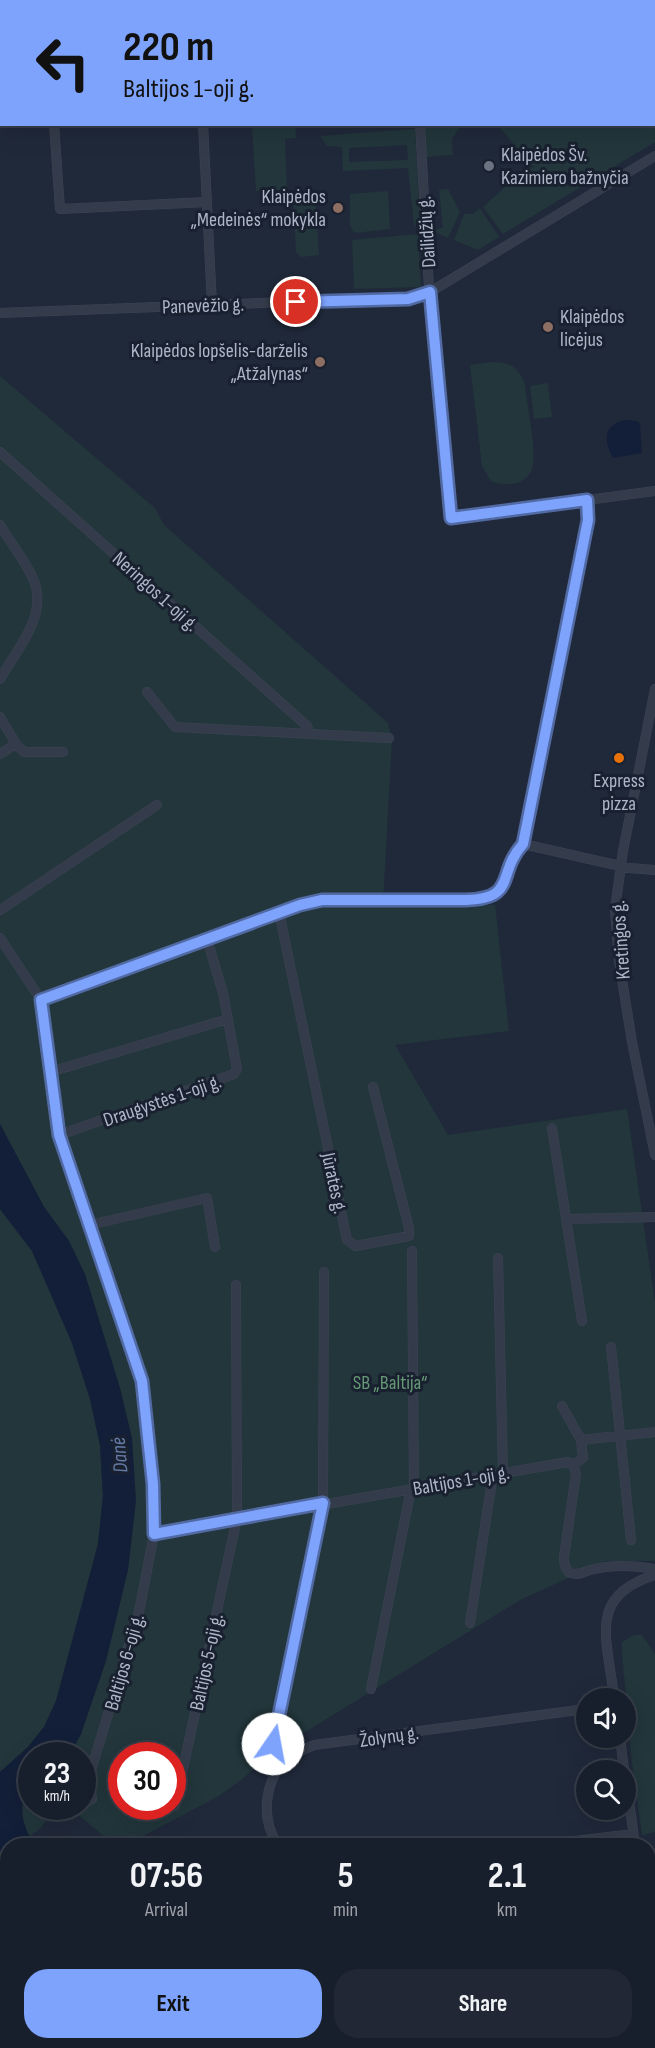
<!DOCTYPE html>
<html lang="en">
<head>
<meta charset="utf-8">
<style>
  body { margin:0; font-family:"Sofia Sans Condensed",sans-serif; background:#212734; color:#f1f3f6; height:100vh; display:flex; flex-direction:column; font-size:22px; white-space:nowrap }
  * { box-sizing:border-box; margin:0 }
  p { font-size:20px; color:#9fa2a9 }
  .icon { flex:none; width:33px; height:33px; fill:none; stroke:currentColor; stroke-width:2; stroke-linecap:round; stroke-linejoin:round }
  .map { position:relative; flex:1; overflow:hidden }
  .drawer { position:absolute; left:0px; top:1838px; width:656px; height:212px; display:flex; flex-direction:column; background:#181f2c; border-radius:24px 24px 0 0; box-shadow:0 6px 24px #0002,0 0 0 2px #363d48 }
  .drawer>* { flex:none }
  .guide { position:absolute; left:0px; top:0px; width:656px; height:126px; box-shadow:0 6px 24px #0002,0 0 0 2px #363d48; background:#7ea3fd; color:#111; overflow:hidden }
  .controls { position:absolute; left:576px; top:1688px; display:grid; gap:12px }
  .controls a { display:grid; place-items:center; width:60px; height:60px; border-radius:50%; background:#181f2c; box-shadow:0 6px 24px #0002,0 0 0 2px #363d48; font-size:30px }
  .speed { position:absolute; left:18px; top:1742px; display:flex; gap:12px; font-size:30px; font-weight:700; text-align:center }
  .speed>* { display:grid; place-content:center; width:78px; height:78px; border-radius:50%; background:#181f2c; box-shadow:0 6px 24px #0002,0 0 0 2px #363d48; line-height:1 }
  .speed small { font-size:15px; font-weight:400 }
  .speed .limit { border:9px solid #d22; background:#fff; color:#111 }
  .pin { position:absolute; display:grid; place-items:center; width:51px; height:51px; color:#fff; margin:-26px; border:3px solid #fff; border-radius:50%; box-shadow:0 2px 6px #0007 }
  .me { position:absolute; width:66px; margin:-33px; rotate:12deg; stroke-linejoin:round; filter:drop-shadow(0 0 4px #0008) }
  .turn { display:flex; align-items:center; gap:21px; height:126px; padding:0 24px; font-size:27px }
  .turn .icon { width:78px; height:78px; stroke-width:2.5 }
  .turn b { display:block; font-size:42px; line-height:51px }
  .eta { display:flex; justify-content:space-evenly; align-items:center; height:102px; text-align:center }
  .eta b { font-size:36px; font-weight:700; line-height:42px }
  .action { display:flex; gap:12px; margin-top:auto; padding:12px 24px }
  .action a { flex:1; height:69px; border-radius:24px; background:#7ea3fd; color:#111; font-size:24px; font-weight:700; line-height:69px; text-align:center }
  .action a+a { background:#212734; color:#f1f3f6 }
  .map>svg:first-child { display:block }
</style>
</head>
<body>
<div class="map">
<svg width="655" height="2048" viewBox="0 0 655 2048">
  <rect width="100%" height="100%" fill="#20293a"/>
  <!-- green -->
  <path fill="#22363b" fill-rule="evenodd" d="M419 0H571L419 2Z
    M654 76 655 142 503 234 483 207 528 166 534 168 500 128H462L463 125H506L509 127 510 124H654Z
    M252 125H295L296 138 285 139 287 190 256 191Z
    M423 125H461L452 139 453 155 426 157Z
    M415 129 420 225H414L408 168 343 171 342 147 327 146 320 136ZM407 145 408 160 349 162V148Z
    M448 189 460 212 448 238 431 230 443 228 439 190Z
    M388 191 390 229 354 233 350 225V194Z
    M315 195 319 255 301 257 296 252 293 196Z
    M480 208 499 237 478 250 454 240 464 214H473Z
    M418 234 421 287 354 289 352 240Z
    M491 362C509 361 519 367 525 385 527 407 536 444 533 465 529 485 507 488 491 481L482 466 470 365Z
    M0 376 155 508 164 525 388 723 392 739 383 904 495 905 509 1031 395 1045 448 1135 627 1109 655 1303V1561H606L522 1599 271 1753 240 1781 217 1797 126 1845H114L68 1806H82V1755H69L81 1734 128 1570 69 1241 44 1207 0 1124ZM122 1755H172V1806H122Z
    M548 383 552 417 534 419 530 386Z
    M0 1209 32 1251 72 1343 90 1399 100 1445 103 1496 98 1544 56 1701 44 1727 28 1747 0 1772Z
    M634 1635H642L655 1654V1832L642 1835 632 1763 622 1653V1642Z
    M31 1785 32 1806H55L41 1828 29 1837C22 1819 18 1801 31 1785Z
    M0 1862 8 1875V2042H132L131 2048H0Z
    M655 2020V2048H622L625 2042H648V2022Z
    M163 2042H214L243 2048H162Z
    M286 2042H343L348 2048H294Z
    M379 2042H412L413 2048H381Z"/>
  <!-- water -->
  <path fill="#131f38" d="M625 420 637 421 640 424 642 453 613 458C603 440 603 425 625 420Z
    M0 1124 44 1207 69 1241 85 1274 120 1388 132 1438 136 1501 128 1570 106 1661 81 1734 69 1755H32L31 1785C16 1803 21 1829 37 1845H8L7 1875 0 1862V1772L28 1747 44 1727 56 1701 98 1544 103 1496 100 1445 90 1399 72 1343 32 1251 0 1209Z
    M132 2042H163L162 2048H131Z
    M214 2042H286L294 2048H243Z
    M343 2042H379L381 2048H348Z"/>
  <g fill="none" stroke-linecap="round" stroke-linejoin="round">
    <!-- minor casing -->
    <g stroke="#3d4454" stroke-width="10">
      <path id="minor" d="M15 0 16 2
        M195 0V2
        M397 0V2
        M22 2 39 0
        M0 3H2
        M54 124 60 209 207 202
        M203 124 212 305
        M420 124 430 307 451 518 655 491
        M0 313 417 297 430 292 655 156
        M0 452 307 726 309 732
        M0 525C11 544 26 561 34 581 48 616 16 651 0 679
        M655 689 623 851 615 909 619 961 632 1042 655 1155
        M147 692 175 727 389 738
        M0 717 16 744
        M0 754 16 744 24 752H63
        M523 844 629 868 655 870
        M0 910 157 805
        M279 912 347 1240 356 1246 409 1236V1228L373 1087
        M0 938 41 1000 59 1135 139 1368 153 1484 154 1534 139 1612 86 1787
        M41 1000 300 905 323 899H353L466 900C518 898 496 874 523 844L584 543 588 520 587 500
        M50 1072 228 1019
        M552 1128 582 1321
        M59 1135 234 1074 237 1069 223 993 207 939
        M566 1219 655 1217
        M89 1225 207 1198 215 1247
        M412 1251 414 1488
        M498 1258 503 1472
        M611 1347 631 1540
        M562 1406 581 1440
        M573 1465 583 1458 581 1440 655 1432
        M154 1534 568 1462 573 1465 576 1474 564 1557C564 1563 565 1571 571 1573 578 1576 584 1572 590 1570 612 1564 633 1565 655 1569
        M470 1623 493 1474
        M371 1689 411 1489
        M614 1698C608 1640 586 1596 655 1575
        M620 1737 624 1770
        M273 1744 323 1503 324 1272
        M626 1779 635 1845
        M82 1805 92 1799 91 1792 86 1787
        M175 1806 237 1518 236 1285
        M278 1845C260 1819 264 1779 288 1758 296 1752 305 1749 314 1745L586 1709
        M542 1845 633 1834
        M648 1930 655 1980"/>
    </g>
    <!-- minor -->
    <use href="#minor" stroke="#343b4a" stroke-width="9"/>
  </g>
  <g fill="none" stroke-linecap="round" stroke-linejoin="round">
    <!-- route casing -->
    <g stroke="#526aa4" stroke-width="15">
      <path id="route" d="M273 1744 323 1503 154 1534 153 1484 142 1381 59 1135 41 1000 300 905 322 900H466C518 898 496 874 523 844L588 520 587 500 451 518 430 292 408 299 296 302"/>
    </g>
    <!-- route -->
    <use href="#route" stroke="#7ea3fd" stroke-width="10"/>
  </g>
  <!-- markers -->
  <circle fill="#6b7280" stroke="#19202f" stroke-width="2" cx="489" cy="166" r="6"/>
  <g fill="#8d6e63" stroke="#19202f" stroke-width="2">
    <circle cx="338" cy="208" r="6"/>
    <circle cx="548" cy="327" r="6"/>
    <circle cx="320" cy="362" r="6"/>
  </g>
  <circle fill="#e8710a" stroke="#19202f" stroke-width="2" cx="619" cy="758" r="6"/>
  <g text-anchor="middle" stroke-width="6" stroke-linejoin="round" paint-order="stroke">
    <!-- poi labels -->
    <g font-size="20" fill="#aeb6c7" stroke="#19202f" text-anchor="start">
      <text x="501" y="161">Klaipėdos Šv.<tspan x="501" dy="23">Kazimiero bažnyčia</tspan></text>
      <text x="326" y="203" text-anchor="end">Klaipėdos<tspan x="326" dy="23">„Medeinės“ mokykla</tspan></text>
      <text x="560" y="323">Klaipėdos<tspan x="560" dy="23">licėjus</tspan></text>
      <text x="308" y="357" text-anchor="end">Klaipėdos lopšelis-darželis<tspan x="308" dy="23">„Atžalynas“</tspan></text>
      <text x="619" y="787" text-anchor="middle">Express<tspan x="619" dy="23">pizza</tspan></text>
    </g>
    <!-- street labels -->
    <g font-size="20" fill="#aeb6c7" stroke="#19202f">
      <text transform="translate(426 232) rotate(-94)" y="7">Dailidžių g.</text>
      <text transform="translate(203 305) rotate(-2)" y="7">Panevėžio g.</text>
      <text transform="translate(156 591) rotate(42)" y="7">Neringos 1-oji g.</text>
      <text transform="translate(620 940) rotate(-94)" y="7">Kretingos g.</text>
      <text transform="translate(162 1100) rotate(-19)" y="7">Draugystės 1-oji g.</text>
      <text transform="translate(335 1183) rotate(78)" y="7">Jūratės g.</text>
      <text transform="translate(461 1480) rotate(-10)" y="7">Baltijos 1-oji g.</text>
      <text transform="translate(124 1662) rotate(-74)" y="7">Baltijos 6-oji g.</text>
      <text transform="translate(206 1662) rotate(-78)" y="7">Baltijos 5-oji g.</text>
      <text transform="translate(389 1736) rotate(-8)" y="7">Žolynų g.</text>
    </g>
    <!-- park labels -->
    <g font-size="20" fill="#659875" stroke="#19202f">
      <text x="390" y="1389">SB „Baltija“</text>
    </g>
    <!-- water labels -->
    <g font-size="21" font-style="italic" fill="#657ca8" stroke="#19202f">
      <text transform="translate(119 1455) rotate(-95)" y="7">Danė</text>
    </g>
  </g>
</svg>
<div class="controls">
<a><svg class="icon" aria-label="sound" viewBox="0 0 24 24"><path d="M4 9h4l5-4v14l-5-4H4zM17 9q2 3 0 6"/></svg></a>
<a><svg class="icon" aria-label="search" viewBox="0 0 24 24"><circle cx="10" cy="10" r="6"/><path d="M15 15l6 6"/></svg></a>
</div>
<div class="speed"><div>23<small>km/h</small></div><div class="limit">30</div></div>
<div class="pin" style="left:296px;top:302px;background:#d93025"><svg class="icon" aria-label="arrive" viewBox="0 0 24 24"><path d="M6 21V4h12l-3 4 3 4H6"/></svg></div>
<svg class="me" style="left:273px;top:1744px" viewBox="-20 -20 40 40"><circle r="19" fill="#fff"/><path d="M0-13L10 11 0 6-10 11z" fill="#7ea3fd"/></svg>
<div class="guide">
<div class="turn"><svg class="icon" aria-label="left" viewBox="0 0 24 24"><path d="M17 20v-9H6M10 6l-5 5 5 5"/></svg><div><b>220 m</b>Baltijos 1-oji g.</div></div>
</div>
<section class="drawer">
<div class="eta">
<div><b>07:56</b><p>Arrival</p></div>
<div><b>5</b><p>min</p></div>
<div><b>2.1</b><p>km</p></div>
</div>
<div class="action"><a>Exit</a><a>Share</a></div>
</section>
</div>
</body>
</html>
